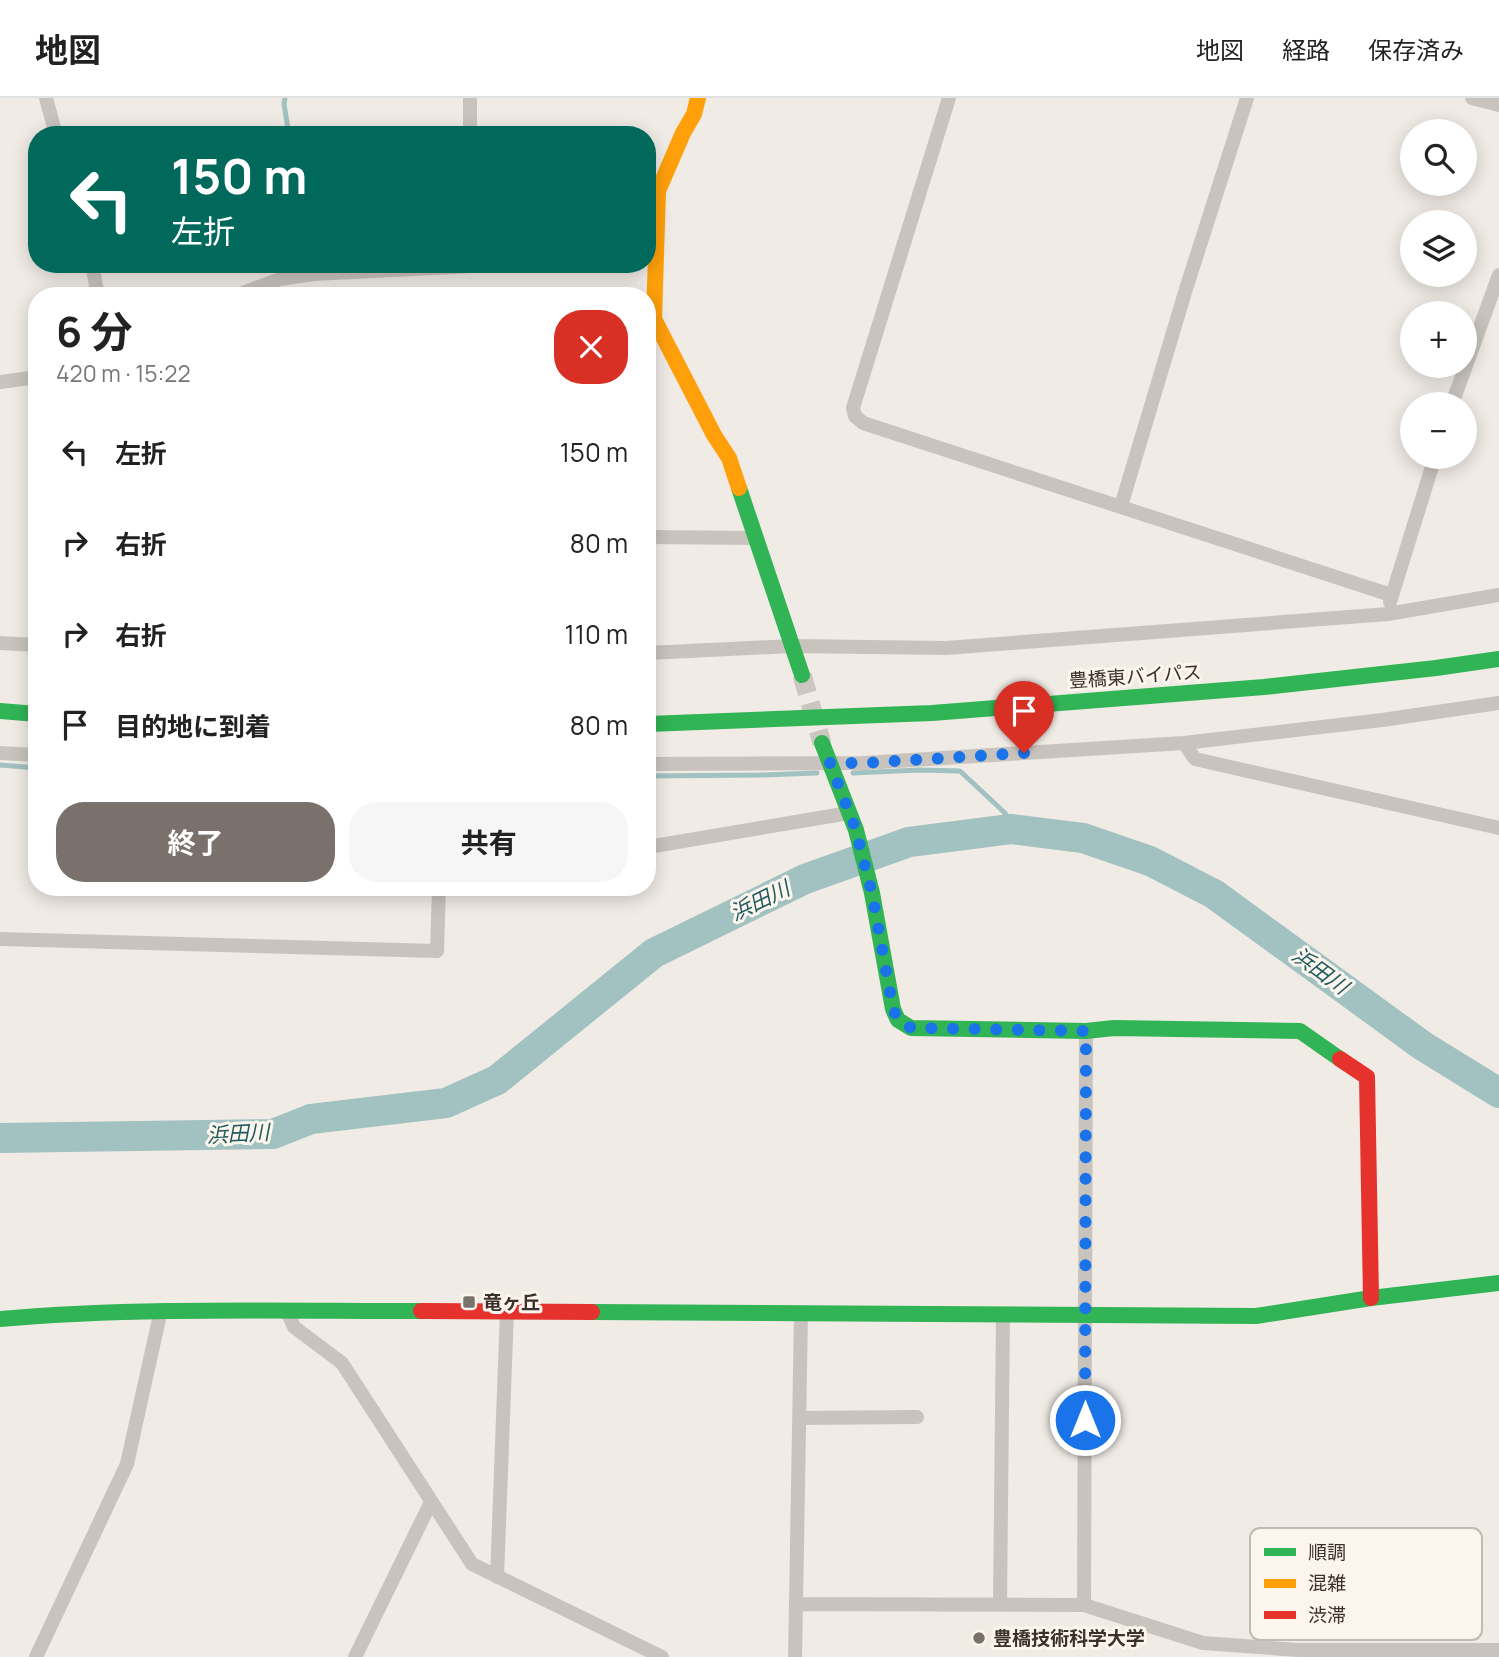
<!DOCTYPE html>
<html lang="ja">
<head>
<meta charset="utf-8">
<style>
  body { margin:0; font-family:Manrope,"Noto Sans JP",sans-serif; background:#f6f6f6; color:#222; height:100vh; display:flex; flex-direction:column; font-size:26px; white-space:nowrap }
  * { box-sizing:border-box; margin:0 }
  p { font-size:23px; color:#767676 }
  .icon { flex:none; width:38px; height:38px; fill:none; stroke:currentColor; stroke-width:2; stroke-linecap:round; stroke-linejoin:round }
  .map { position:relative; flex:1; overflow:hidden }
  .drawer { position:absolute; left:28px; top:189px; width:628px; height:609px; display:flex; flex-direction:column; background:#fff; border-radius:28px; box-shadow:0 4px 18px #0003 }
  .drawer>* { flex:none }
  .top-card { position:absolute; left:28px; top:28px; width:628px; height:147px; border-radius:28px; box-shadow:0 4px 18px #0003; background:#00695c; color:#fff; overflow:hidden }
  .buttons { position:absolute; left:1400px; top:21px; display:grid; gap:14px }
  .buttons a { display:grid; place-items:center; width:77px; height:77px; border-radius:50%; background:#fff; box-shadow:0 4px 18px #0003; font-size:35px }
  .pin { position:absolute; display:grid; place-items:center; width:60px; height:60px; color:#fff; margin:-72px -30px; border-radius:50% 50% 50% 0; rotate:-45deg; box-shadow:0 0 7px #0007 }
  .pin .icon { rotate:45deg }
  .me { position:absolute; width:77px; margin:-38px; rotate:0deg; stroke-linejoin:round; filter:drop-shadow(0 0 5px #0008) }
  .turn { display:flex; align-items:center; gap:24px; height:147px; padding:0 28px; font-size:32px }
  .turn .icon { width:91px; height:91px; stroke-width:2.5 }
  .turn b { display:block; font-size:49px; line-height:60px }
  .round { display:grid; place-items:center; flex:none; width:74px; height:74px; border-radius:28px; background:#f6f6f6 }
  .head { display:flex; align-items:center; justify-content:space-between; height:119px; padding:0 28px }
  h1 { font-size:42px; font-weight:700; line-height:52px }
  .primary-button { display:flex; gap:14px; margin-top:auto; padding:14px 28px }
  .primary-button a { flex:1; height:80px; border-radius:28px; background:#7a716c; color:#fff; font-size:28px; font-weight:700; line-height:80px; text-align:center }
  .primary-button a+a { background:#f6f6f6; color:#222 }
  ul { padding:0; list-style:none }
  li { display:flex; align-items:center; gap:21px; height:91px; padding:0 28px }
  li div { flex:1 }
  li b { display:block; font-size:26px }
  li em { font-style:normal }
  header { display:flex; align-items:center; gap:42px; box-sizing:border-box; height:98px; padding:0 35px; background:#fff; border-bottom:2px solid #e0e0e0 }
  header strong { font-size:33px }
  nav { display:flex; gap:38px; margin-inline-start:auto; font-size:24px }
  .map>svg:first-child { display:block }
</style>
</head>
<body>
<header>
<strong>地図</strong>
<nav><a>地図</a><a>経路</a><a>保存済み</a></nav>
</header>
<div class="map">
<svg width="1499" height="1559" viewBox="0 0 1499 1559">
  <rect width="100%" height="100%" fill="#f0ebe5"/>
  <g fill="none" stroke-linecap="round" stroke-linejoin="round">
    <!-- stream -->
    <path stroke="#a1c2c1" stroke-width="5" d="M285 0 284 6 289 37
      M303 198 304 192
      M0 667 37 670
      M853 675 919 672 960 673 1005 715 1011 731
      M648 678 759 677 817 675"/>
    <!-- river -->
    <path stroke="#a1c2c1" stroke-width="30" d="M0 1040 273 1036 311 1021 446 1005 497 982 654 855 805 781 909 744 1011 731 1083 740 1150 763 1214 796 1423 948 1499 995"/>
    <!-- secondary-tunnel -->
    <path stroke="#ccc6c0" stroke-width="19" stroke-dasharray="19 10" stroke-linecap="butt" d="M802 577 822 645"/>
    <!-- street -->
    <path stroke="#c9c3be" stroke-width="14" d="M46 0 56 37
      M470 0V37
      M949 0 853 310 855 318 863 325 1391 497
      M1472 0 1499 7
      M92 166 98 198
      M235 198 280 181 314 176 474 168V166
      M0 284 37 279
      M1452 306 1499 177
      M1121 408 1186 191 1247 0
      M648 439 755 440
      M1390 504 1435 359
      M0 545 37 547
      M648 555 791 548 946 550 1388 516 1499 497
      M1184 645 1195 661 1499 730
      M0 655 37 657
      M648 666 864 665 1184 645 1382 622 1499 605
      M648 749 849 715
      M0 841 437 853 439 789
      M287 1213 294 1229 342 1265 472 1466 662 1559
      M799 1320 917 1319
      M497 1479 507 1213
      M796 1506 801 1215
      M1000 1506 1003 1216
      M1084 1507 1086 933
      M36 1559 127 1366 161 1212
      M355 1559 431 1404
      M795 1559 796 1506 1084 1507 1203 1545 1298 1552H1499"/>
    <!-- fast -->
    <path stroke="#30b455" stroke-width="16" d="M739 390 802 577
      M0 613 37 616
      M648 626 932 615 1264 589 1436 570 1499 561
      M822 645 856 732 872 795 893 911 898 922 911 930 1086 933 1114 930 1300 933 1340 961
      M592 1214 1256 1218 1371 1200 1499 1185
      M0 1221C140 1209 280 1213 421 1213"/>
    <!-- slow -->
    <path stroke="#ff9f0a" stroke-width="16" d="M698 0 694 16 683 35 658 93 654 221 714 337 729 360 739 390"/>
    <!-- jam -->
    <path stroke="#e5322d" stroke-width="16" d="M1340 961 1367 979 1371 1200
      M421 1213 592 1214"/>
  </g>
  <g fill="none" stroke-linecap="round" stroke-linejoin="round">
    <!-- route -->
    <path stroke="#1a73e8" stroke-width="12" stroke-dasharray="0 21.6" d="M1024 655 864 665H830L856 732 861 753 872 795 893 911 898 922 911 930 1086 933 1085 1322"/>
  </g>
  <!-- markers -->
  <g fill="#7a716c" stroke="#fbf5ee" stroke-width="2.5">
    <rect x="462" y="1197" width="14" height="14" rx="3.5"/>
    <circle cx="979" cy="1540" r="7"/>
  </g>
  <g text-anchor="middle" stroke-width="6" stroke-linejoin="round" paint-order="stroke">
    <!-- street labels -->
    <g font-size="19" fill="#3b302b" stroke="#fbf5ee">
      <text transform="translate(1135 578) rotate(-4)" y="7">豊橋東バイパス</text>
    </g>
    <!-- poi labels -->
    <g font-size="19" font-weight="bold" fill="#3b302b" stroke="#fbf5ee" text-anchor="start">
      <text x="483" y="1211">竜ヶ丘</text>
      <text x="993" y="1547">豊橋技術科学大学</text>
    </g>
    <!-- water labels -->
    <g font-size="21" font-style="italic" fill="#1f5a5e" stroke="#fbf5ee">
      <text transform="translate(760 803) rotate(-26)" y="7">浜田川</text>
      <text transform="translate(1320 873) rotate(36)" y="7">浜田川</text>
      <text transform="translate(238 1036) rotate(-3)" y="7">浜田川</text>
    </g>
  </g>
  <!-- legend -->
  <rect x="1250" y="1430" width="232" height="112" rx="10" fill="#fbf5ee" stroke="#c1bab4" stroke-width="2"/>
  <rect x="1264" y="1450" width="32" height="8" fill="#30b455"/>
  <rect x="1264" y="1481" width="32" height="9" fill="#ff9f0a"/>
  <rect x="1264" y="1513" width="32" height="8" fill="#e5322d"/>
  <g font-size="19" fill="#3b302b">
    <text x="1308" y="1461">順調</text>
    <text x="1308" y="1492">混雑</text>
    <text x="1308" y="1524">渋滞</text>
  </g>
</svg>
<div class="buttons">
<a><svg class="icon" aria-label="search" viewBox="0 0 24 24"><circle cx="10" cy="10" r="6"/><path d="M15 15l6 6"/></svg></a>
<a><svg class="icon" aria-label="layers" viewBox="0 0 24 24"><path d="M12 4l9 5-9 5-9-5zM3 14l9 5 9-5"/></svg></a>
<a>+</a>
<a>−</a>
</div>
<div class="pin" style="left:1024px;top:655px;background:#d93025"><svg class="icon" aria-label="arrive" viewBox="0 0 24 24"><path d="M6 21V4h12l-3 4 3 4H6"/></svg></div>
<svg class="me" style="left:1085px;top:1322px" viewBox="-20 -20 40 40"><circle r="17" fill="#1a73e8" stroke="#fff" stroke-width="3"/><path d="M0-11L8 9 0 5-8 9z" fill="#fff"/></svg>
<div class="top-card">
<div class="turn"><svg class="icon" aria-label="left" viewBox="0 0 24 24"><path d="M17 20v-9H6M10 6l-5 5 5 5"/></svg><div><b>150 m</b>左折</div></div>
</div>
<section class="drawer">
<div class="head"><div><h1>6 分</h1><p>420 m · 15:22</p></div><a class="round" style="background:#d93025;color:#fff"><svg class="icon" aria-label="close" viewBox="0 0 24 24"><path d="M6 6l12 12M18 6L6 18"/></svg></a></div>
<ul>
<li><svg class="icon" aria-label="left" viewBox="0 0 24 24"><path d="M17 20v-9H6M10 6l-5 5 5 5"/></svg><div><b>左折</b></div><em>150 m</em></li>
<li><svg class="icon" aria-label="right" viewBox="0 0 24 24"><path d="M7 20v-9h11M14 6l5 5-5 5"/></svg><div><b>右折</b></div><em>80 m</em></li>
<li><svg class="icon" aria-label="right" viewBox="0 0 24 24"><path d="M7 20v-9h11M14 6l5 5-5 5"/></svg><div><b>右折</b></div><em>110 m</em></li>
<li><svg class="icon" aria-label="arrive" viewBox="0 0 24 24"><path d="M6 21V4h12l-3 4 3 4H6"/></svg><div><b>目的地に到着</b></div><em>80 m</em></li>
</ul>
<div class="primary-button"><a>終了</a><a>共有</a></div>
</section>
</div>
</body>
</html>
